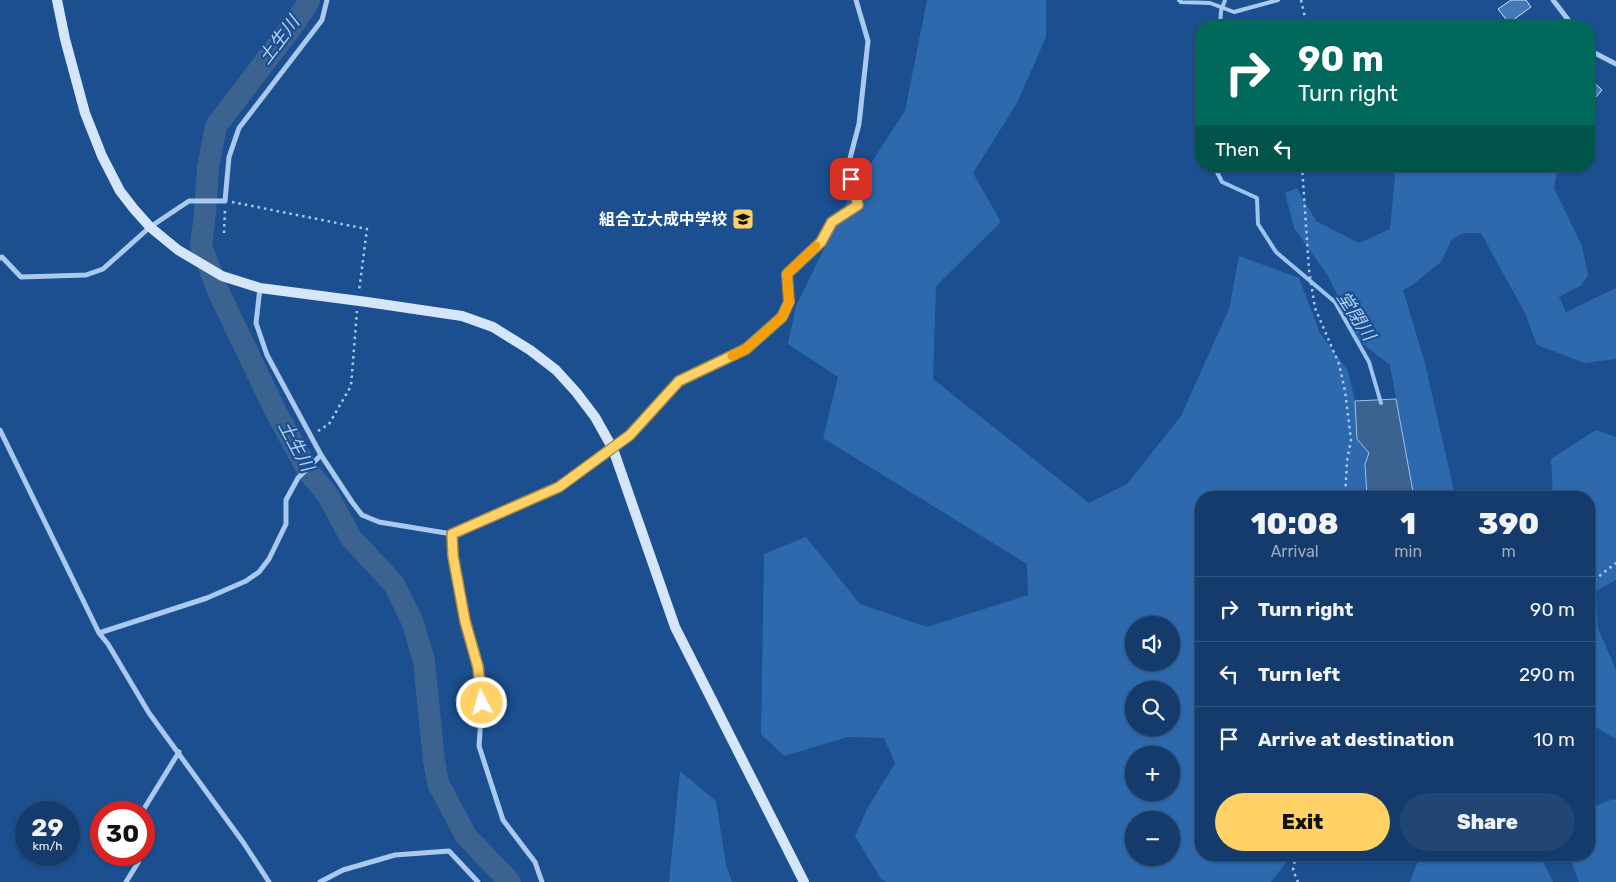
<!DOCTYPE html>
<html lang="en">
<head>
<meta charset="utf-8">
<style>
  body { margin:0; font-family:Rubik,"Noto Sans JP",sans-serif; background:#214673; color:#f1f3f6; height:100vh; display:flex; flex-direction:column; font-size:19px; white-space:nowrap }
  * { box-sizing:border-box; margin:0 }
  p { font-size:16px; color:#9dadc1 }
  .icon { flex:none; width:28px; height:28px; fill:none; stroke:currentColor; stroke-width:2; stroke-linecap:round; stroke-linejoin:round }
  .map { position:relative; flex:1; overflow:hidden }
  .drawer { position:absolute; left:1195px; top:491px; width:400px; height:370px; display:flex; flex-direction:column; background:#143b6b; border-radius:20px; box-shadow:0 1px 4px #0004,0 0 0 1px #33557e }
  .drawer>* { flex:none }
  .top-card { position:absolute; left:1195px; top:20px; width:400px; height:152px; border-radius:20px; box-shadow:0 1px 4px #0004,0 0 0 1px #33557e; background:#00695c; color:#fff; overflow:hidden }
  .controls { position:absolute; left:1125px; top:616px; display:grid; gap:10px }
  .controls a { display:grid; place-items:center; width:55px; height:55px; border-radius:50%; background:#143b6b; box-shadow:0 1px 4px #0004,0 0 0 1px #33557e; font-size:25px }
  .speed { position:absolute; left:15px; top:801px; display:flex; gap:10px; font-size:25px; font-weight:700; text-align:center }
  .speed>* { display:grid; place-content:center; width:65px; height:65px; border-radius:50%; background:#143b6b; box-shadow:0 1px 4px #0004,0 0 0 1px #33557e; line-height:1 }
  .speed small { font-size:12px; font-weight:400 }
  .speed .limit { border:8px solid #d22; background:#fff; color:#111 }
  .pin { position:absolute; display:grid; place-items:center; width:42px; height:42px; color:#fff; margin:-21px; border-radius:10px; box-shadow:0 2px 8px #0006 }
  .me { position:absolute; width:55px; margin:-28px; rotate:354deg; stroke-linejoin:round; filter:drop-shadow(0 0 4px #0008) }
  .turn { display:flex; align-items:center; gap:18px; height:105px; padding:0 20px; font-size:22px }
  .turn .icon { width:65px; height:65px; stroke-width:2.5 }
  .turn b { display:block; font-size:35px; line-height:42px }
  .then { display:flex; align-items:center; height:48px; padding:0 20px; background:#0003; gap:10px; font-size:19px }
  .eta { display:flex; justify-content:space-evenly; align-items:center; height:85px; text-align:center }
  .eta b { font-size:30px; font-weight:800; line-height:35px }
  .action { display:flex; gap:10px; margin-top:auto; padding:10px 20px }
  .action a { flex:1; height:58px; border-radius:30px; background:#ffd166; color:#111; font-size:20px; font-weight:800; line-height:58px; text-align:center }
  .action a+a { background:#214673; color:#f1f3f6 }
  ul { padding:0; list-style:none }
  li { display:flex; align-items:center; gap:15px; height:65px; padding:0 20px; border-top:1px solid #33557e }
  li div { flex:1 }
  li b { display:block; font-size:19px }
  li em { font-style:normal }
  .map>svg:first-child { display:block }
</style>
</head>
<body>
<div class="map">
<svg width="1616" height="882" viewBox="0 0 1616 882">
  <rect width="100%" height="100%" fill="#1b4f8f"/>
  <!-- green -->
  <path fill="#2e69ad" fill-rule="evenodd" d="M927 0H1046V37L1017 103 973 173 1001 222 936 286 933 379 1089 503 1127 484 1181 416 1229 309 1239 256 1299 278 1320 333 1348 371 1355 401 1357 439 1369 453 1365 464 1367 497 1201 498V634L1198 637 1197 709 1201 711V855H1292L1271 882H886L881 879 855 836 867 809 895 763 884 738 848 737 784 756 761 734 764 554 806 537 860 604 927 627 1028 595 1027 564 823 438 838 377 788 344 796 306 850 195 905 111ZM1134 625H1171V662H1134ZM1134 690H1171V728H1134ZM1134 755H1171V792H1134ZM1134 820H1171V858H1134Z
    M1396 166H1558L1554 188 1582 246 1588 276 1580 286 1559 297 1566 312 1616 288V359L1585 363 1537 345 1525 313 1481 233H1464L1452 239 1441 262 1411 286 1403 290 1425 363 1454 491 1452 497H1414L1390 365 1360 342 1328 276 1294 228 1285 193 1297 188 1316 221 1359 243 1390 229Z
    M1596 430 1616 437V580L1596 591 1598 628 1616 670V739L1589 723V498L1553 497 1551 459Z
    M680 771 716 801 726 865 732 882H669Z
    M1613 799 1616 800V882H1579L1572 864 1574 855H1589V809Z
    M1418 855H1540L1553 882H1410L1418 861Z"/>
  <!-- water -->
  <path fill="#3c6290" stroke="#9cc4f0" d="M1396 399 1414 497H1367L1365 464 1369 453 1357 439 1355 401Z"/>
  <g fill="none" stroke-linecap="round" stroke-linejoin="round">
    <!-- stream -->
    <path stroke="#9cc4f0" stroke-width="4" d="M1220 26 1221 11 1225 0
      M1214 166 1222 182 1257 198 1258 224 1276 252 1335 302 1369 362 1381 403
      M1330 860 1333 855"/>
    <!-- river -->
    <path stroke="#3c6290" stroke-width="22" d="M309 0 305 8 287 33 216 126 208 167 205 214 201 246 219 293 276 412 308 471 327 494 351 538 394 584 413 623 424 661 434 760 438 783 466 836 510 882"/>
  </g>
  <!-- building -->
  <path fill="#4478b7" stroke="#cfe3fa" d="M1511 0H1526L1531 7 1509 23 1498 9Z
    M1589 78 1602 90 1589 105Z"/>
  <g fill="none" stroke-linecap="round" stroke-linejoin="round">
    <!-- path -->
    <path stroke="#a9c9ee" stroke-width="2.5" stroke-dasharray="2.5 4" stroke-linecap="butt" d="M1301 0 1307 26
      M1302 166 1309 270 1315 308 1339 364 1345 391 1351 440 1347 461 1345 498
      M232 202 367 229 359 291
      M224 233 225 209
      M318 431 329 424 351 386 357 311
      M1589 584 1616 563
      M1296 855 1293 870 1298 882"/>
    <!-- lane -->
    <path stroke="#a9c9ee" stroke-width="4" d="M1179 0 1181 2 1210 3 1234 12 1278 0"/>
    <!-- street -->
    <path stroke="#a9c9ee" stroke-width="5" d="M1553 0 1573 26
      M1589 47 1591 51 1616 64
      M0 258 2 257 21 277 86 275 103 269 150 227 189 201H225L229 157 239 128 322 20 327 0
      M260 288 256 323 267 355 321 455 352 502 362 515 379 522 452 534 559 487 630 435 679 381 746 349 782 317 789 302 787 274 821 242 832 222 858 205 848 166 859 124 868 41 856 0
      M0 430 99 633 108 644 149 713 243 842 269 882
      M452 534 453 557 465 621 478 667 482 703 479 746 503 820 535 862 542 882
      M99 633 207 598 246 581 259 572 269 559 286 524V500L298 478 321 455
      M142 812 179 752
      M126 882 139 861 138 855
      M320 882 343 870 395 855 449 851 478 882"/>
    <!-- secondary -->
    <path stroke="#d6e6fa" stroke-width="10" d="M57 0 65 39 85 113 102 156 120 191 134 209 150 227 178 250 222 276 260 288 367 302 462 316 493 327 530 350 556 370 576 392 595 417 613 449 675 627 804 882"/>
  </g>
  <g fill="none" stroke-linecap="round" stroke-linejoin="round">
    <!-- route casing -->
    <g stroke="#a68842" stroke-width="12">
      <path id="route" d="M482 703 478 667 465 621 453 556 452 534 559 487 630 435 679 381 746 349 782 317 789 302 787 274 821 242 832 222 858 205 851 179"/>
    </g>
    <!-- route -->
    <use href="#route" stroke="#ffd166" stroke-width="9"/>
    <!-- slow -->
    <path stroke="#f59e0b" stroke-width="9" d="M732 356 746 349 782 317 789 302 787 274 816 246"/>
  </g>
  <!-- icons -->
  <defs>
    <g id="school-square" transform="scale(1.125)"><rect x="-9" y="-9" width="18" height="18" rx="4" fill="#ffd166" stroke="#1b4f8f"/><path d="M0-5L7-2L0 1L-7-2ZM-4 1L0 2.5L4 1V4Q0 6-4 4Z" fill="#111"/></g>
  </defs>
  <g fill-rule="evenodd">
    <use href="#school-square" x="743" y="219"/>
  </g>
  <g text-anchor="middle" stroke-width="4.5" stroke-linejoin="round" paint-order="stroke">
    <!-- poi labels -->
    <g font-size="16" font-weight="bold" fill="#fff" stroke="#1b4f8f" text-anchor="end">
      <text x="727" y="225">組合立大成中学校</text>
    </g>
    <!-- water labels -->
    <g font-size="18" font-style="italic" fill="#b5d3f5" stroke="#1b4f8f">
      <text transform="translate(279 40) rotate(-53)" y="6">土生川</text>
      <text transform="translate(1356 316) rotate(57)" y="6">堂閉川</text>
      <text transform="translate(296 446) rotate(62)" y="6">土生川</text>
    </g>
  </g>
</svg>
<div class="controls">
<a><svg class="icon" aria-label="sound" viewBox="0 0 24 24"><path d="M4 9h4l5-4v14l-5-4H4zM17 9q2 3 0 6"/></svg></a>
<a><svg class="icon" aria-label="search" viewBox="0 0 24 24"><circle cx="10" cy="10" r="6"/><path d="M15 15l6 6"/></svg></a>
<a>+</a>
<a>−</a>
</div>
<div class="speed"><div>29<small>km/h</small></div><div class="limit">30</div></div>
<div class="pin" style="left:851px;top:179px;background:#d93025"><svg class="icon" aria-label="arrive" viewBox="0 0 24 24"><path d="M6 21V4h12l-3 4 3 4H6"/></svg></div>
<svg class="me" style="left:482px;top:703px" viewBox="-20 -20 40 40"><circle r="17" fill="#ffd166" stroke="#fff" stroke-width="3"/><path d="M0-11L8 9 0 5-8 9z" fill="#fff"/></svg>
<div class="top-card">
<div class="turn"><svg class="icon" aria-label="right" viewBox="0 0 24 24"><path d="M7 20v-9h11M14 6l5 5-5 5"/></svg><div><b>90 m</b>Turn right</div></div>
<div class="then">Then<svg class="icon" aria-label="left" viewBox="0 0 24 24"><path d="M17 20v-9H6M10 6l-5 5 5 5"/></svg></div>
</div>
<section class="drawer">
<div class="eta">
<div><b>10:08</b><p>Arrival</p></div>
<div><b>1</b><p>min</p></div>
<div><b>390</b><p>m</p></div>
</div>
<ul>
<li><svg class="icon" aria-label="right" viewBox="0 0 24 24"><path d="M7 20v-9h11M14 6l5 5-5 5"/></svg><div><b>Turn right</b></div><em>90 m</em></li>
<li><svg class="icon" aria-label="left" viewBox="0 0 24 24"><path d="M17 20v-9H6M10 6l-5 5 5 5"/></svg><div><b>Turn left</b></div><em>290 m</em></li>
<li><svg class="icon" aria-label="arrive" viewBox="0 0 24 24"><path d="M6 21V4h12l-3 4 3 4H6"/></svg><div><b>Arrive at destination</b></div><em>10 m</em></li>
</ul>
<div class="action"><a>Exit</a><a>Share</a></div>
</section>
</div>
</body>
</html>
